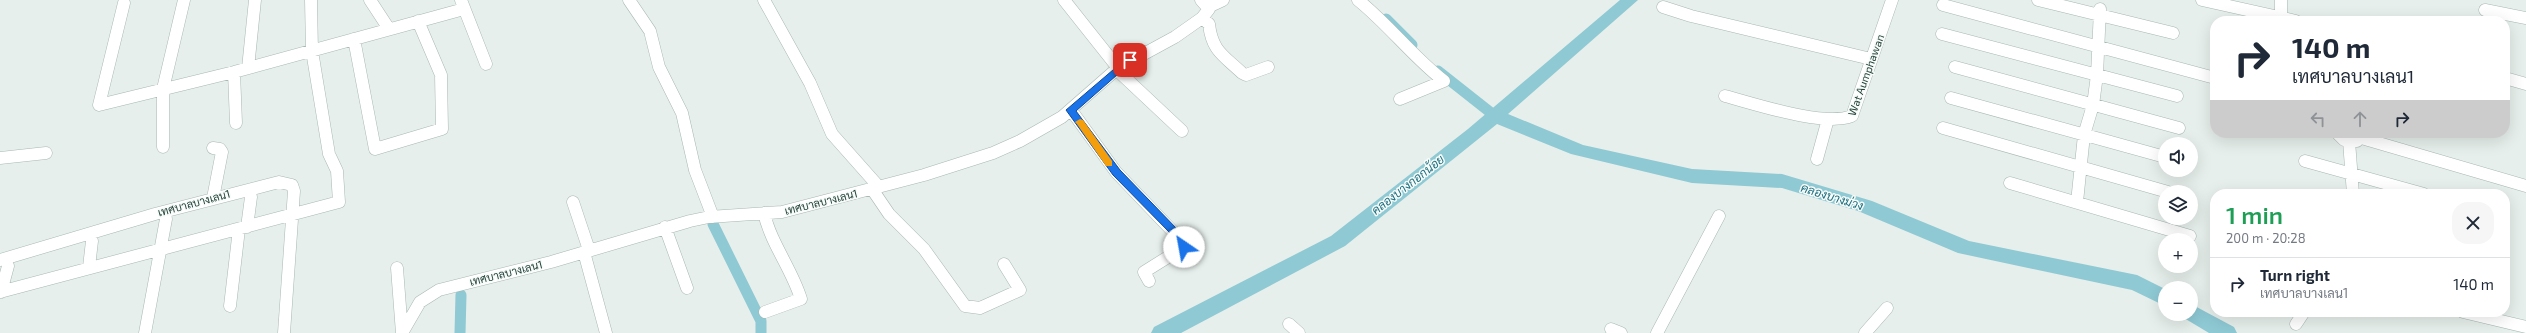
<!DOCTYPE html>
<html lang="en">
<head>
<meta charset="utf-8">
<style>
  body { margin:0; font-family:"Exo 2",Sarabun,sans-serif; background:#f6f6f7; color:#1f2937; height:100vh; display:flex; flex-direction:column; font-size:15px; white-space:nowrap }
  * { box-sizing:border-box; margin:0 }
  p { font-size:13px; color:#747a83 }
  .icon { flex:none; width:22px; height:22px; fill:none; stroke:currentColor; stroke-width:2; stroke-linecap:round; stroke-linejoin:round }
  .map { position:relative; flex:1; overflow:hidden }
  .drawer { position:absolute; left:2210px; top:189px; width:300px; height:128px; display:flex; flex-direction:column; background:#fff; border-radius:16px; box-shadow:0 4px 16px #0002 }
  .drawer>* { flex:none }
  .top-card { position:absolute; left:2210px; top:16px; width:300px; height:122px; border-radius:16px; box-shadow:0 4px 16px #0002; background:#fff; color:#1f2937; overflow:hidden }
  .tools { position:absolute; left:2158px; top:137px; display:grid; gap:8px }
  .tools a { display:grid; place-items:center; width:40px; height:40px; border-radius:50%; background:#fff; box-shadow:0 4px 16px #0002; font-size:20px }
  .pin { position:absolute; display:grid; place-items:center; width:34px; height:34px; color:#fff; margin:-17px; border-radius:8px; box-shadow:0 2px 6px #0006 }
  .me { position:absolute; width:44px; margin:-22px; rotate:327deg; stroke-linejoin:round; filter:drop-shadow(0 0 3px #0008) }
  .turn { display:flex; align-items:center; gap:14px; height:84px; padding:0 16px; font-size:18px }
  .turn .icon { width:52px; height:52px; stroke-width:2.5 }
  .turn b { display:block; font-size:28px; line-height:34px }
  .lanes { display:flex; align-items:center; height:38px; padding:0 16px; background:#0003; justify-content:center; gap:20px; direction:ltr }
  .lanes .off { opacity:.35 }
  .round { display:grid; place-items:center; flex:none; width:42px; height:42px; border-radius:16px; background:#f6f6f7 }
  .head { display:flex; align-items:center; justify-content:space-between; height:68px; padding:0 16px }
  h1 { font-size:24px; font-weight:600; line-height:30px; color:#1e9e55 }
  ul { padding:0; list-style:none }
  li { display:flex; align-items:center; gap:12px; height:52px; padding:0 16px; border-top:1px solid #e0e1e3 }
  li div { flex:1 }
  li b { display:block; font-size:15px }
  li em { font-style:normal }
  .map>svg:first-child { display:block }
</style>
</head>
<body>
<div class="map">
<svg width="2526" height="333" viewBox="0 0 2526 333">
  <rect width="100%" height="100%" fill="#e6efeb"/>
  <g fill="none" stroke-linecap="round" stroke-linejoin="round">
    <!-- canal -->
    <path stroke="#8ec9d4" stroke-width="11" d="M1386 19 1412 45
      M1438 71 1495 116
      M713 224 761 321V333
      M460 333 461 295"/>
    <!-- river -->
    <path fill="#8ec9d4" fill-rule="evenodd" d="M1620 0H1638L1508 114 1583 145 1692 169 1782 174 1872 201 1969 241 2137 275 2165 289V306L2132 290 1958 253 1858 211 1782 188 1692 183 1571 154 1497 124 1345 246 1181 333H1151L1154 327 1331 236 1468 129Z
      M2191 304 2234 327 2237 333H2209L2184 318 2182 314H2191Z"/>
    <!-- minor casing -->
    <g stroke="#a8b8b2" stroke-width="13">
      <path id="minor" d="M370 0 389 29
        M461 0 486 64
        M629 0 650 31 659 67 682 113 695 170 713 217
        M764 0 810 83 832 134 879 187
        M1064 0 1118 68
        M1358 0C1389 25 1413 57 1444 81L1400 99
        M2038 0 2173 33
        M2202 0 2296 21
        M2281 0V17
        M124 3 99 105 234 72 464 9
        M1943 5 2215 78
        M1208 7 1223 0
        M1663 7 1691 16 1871 59
        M2485 10 2526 18
        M1202 18 1209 24C1212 51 1223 55 1242 73L1246 75 1268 67
        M1942 34 2177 96
        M354 39 375 149 442 129 441 75 418 21
        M1955 67 2179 128
        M248 68 255 0
        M1117 70 1182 131
        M234 72 236 123
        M2505 78 2526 84
        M1725 96C1756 104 1823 127 1852 116L1892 0
        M1951 98 2165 157
        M1071 110 1116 172 1182 241 1184 247 1144 272 1149 281
        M1943 128 2168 192
        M2337 133 2344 140 2357 141
        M2358 137 2526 186
        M2349 141 2353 194
        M163 147V89L184 0
        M213 148 220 149 222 152 213 198
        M0 158 46 153
        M1817 159 1828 119
        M2305 161 2424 194
        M2010 183 2190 236
        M872 189 889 214 924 249 965 306 980 308 1020 290 1004 264
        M573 202 589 250
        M2077 202 2084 135 2093 105 2097 75 2100 9
        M764 213C771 244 792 269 801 299L765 312
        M247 227 251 197
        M665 227 687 288
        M584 252 606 333
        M0 260 155 214 279 182 292 185 294 191 284 333
        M89 267 92 241
        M397 268 402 333
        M0 292 339 202 337 171 329 154 312 51 311 0
        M1 292 8 266
        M230 306 239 229
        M2463 312 2526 327
        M1289 324 1299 333
        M2296 324 2304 312
        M1611 329 1621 333
        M145 333 166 219
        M402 333 420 302 439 290 551 262 690 221 709 217 782 212 924 175 993 153 1020 141 1062 117 1118 68 1175 37 1202 18 1209 9 1201 0
        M1657 333 1719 216
        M1865 333 1887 308"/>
    </g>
    <!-- minor -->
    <use href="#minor" stroke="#fff" stroke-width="12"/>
  </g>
  <!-- route -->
  <path fill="#1a73e8" stroke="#114b97" d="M1127 58 1134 60 1076 111 1120 170 1179 231 1188 247 1187 249H1180L1173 236 1113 175 1066 110Z"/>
  <!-- slow -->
  <path fill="#f59e0b" d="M1080 119 1083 120 1112 161V166H1106L1077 124 1075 122Z"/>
  <g text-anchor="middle" stroke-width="3" stroke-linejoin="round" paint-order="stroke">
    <!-- street labels -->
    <g font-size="11" fill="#24423a" stroke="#f7fbf9">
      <text transform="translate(1866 75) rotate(-70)" y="4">Wat Aumphawan</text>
      <text transform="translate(821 202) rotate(-14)" y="4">เทศบาลบางเลน1</text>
      <text transform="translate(194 203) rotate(-15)" y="4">เทศบาลบางเลน1</text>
      <text transform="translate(506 273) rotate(-14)" y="4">เทศบาลบางเลน1</text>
    </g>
    <!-- water labels -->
    <g font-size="12" font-style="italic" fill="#1c6f80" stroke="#f7fbf9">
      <text transform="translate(1408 185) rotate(-38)" y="4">คลองบางกอกน้อย</text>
      <text transform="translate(1832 197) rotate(17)" y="4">คลองบางม่วง</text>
    </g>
  </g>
</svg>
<div class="tools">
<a><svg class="icon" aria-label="sound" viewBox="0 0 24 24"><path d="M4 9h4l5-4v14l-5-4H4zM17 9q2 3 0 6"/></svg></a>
<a><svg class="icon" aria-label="layers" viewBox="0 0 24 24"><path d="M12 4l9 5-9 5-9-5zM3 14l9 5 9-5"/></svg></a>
<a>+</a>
<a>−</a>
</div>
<div class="pin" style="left:1130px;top:60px;background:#d93025"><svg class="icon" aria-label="arrive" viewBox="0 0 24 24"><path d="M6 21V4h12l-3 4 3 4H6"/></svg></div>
<svg class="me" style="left:1184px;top:247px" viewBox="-20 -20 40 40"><circle r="19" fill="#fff"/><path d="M0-13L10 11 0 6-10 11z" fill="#1a73e8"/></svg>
<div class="top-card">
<div class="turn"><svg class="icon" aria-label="right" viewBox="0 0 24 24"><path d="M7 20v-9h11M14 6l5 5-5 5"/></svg><div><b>140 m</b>เทศบาลบางเลน1</div></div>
<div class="lanes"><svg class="icon off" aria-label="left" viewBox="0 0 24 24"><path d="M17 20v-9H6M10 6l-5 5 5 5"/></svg><svg class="icon off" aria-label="ahead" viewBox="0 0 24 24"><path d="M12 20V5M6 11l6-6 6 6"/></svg><svg class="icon" aria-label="right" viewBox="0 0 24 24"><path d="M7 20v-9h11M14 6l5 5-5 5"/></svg></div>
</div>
<section class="drawer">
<div class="head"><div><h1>1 min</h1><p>200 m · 20:28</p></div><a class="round"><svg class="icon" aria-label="close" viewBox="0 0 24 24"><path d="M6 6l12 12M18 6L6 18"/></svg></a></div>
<ul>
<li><svg class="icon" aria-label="right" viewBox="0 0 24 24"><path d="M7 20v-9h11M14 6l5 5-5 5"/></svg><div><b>Turn right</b><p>เทศบาลบางเลน1</p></div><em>140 m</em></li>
</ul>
</section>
</div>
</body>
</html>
